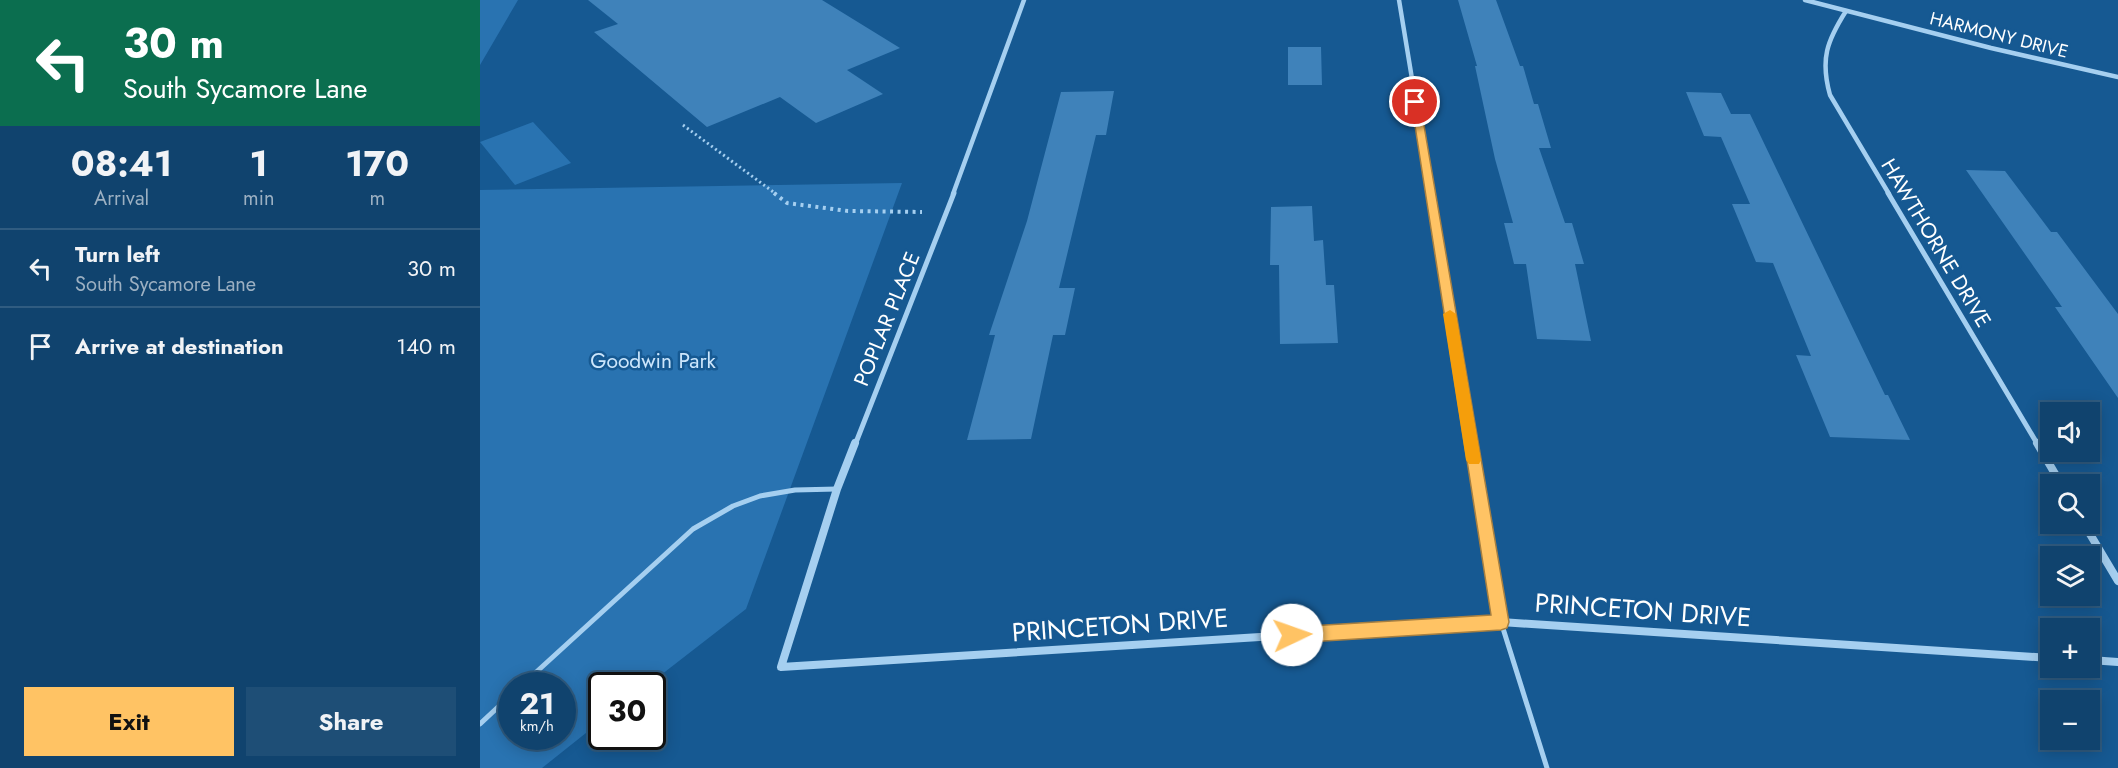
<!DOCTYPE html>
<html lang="en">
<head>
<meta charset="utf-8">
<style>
  body { margin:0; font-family:Jost,sans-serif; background:#1e4e76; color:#f1f3f6; height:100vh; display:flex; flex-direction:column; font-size:22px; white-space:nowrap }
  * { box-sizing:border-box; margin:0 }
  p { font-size:20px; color:#9cb0c2 }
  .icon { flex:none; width:33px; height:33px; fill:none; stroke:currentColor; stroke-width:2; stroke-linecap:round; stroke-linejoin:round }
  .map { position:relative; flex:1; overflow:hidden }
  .drawer { display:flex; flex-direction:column; background:#10436e; width:480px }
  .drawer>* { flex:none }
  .hud { background:#0b6e4f; color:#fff; overflow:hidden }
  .buttons { position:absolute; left:1560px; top:402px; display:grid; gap:12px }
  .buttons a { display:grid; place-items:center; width:60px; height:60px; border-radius:0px; background:#10436e; box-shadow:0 3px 15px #0003,0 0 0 2px #305c81; font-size:30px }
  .speed { position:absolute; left:18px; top:672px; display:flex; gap:12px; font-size:30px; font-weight:700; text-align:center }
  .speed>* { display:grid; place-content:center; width:78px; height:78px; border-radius:50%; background:#10436e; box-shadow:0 3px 15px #0003,0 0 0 2px #305c81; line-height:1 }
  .speed small { font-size:15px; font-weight:400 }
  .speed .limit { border:3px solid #111; border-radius:9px; background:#fff; color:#111 }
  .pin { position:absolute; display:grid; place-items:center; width:51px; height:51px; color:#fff; margin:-26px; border:3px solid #fff; border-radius:50%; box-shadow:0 2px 6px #0007 }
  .me { position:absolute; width:66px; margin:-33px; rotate:87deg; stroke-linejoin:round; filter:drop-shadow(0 0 4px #0008) }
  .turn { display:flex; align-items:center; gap:21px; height:126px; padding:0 24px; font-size:27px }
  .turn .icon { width:78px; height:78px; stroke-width:2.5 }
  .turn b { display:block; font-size:42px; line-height:51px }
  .eta { display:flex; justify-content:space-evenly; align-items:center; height:102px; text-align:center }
  .eta b { font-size:36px; font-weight:700; line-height:42px }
  .action { display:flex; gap:12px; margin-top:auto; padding:12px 24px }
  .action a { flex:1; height:69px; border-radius:0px; background:#ffc364; color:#111; font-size:24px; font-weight:700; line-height:69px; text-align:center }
  .action a+a { background:#1e4e76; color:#f1f3f6 }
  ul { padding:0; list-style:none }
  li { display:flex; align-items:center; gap:18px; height:78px; padding:0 24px; border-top:2px solid #305c81 }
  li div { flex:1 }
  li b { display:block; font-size:22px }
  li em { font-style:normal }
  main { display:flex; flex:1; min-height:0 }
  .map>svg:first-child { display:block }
</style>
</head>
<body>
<main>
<section class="drawer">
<div class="hud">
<div class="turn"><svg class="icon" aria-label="left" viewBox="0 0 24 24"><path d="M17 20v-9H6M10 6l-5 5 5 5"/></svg><div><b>30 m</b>South Sycamore Lane</div></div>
</div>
<div class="eta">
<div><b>08:41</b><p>Arrival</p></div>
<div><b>1</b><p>min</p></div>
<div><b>170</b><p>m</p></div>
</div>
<ul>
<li><svg class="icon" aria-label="left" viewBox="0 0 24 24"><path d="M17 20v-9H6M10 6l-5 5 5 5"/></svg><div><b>Turn left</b><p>South Sycamore Lane</p></div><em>30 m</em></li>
<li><svg class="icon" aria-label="arrive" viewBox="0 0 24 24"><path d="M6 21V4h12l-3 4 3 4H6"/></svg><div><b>Arrive at destination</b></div><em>140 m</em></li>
</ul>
<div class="action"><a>Exit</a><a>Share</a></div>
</section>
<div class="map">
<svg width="1638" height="768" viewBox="0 0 1638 768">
  <rect width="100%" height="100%" fill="#165992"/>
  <!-- green -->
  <path fill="#2973b1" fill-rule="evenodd" d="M0 0H38L0 65Z
    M53 122 91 163 35 185 0 142Z
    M422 183 266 609 168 685 122 686 121 721 62 768H0V190ZM32 686H82V736H32Z"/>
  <!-- building -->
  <path fill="#3f82ba" d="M108 0H342L420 48 367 70 403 94 336 123 300 97 227 127 114 32 138 24Z
    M978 0H1016L1040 66H1043L1054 104H1058L1071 148H1059L1085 223H1092L1104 264H1095L1111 341 1057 339 1046 264H1034L1024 223H1033L1015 159 995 66H997Z
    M808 47H841L842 85H808Z
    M634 91 626 135H616L579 288H595L585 335H573L551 439 487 440 515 335H509L547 221 581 92Z
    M1206 92 1241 93 1251 114H1270L1405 395H1408L1430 440 1350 437 1316 355 1331 356 1293 263 1276 262 1252 204H1270L1241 137 1224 136Z
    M1486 170 1525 171 1571 232H1577L1638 314V398L1575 307H1582Z
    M832 206 834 241 843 240 846 285H854L858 343 800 344 799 265H790L791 207Z"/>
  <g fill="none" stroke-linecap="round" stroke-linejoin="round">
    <!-- path-far1 -->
    <path stroke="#a5cff0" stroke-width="3" stroke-dasharray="2 3" stroke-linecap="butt" d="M203 125 296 194"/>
    <!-- path -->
    <path stroke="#a5cff0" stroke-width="4" stroke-dasharray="3 4.5" stroke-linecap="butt" d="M294 193 307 203 368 211 442 212"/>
    <!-- service -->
    <path stroke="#a5cff0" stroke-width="5" d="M1021 622 1067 768
      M41 686 213 529 253 506 280 496 315 490 357 489
      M0 724 32 694"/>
    <!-- minor-far2 -->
    <path stroke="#a5cff0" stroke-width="4.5" d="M919 0 951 194
      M1325 0 1511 48 1638 77
      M1366 11C1347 41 1340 59 1350 95L1409 194
      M473 194 544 0"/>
    <!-- minor-far1 -->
    <path stroke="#a5cff0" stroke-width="5" d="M951 193 992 445
      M1408 193 1558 445
      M375 445 474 193"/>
    <!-- minor -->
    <path stroke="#a5cff0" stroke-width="8" d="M375 443 357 489 301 667 1021 622 1570 658
      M992 443 1021 622
      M1557 443 1581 484
      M1604 524 1638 581
      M1610 660 1638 662"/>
  </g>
  <!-- route -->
  <path fill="#ffc364" stroke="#a67f41" stroke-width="1.5" d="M931 100 940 102 1029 622 1027 628 1021 630 812 643 806 641 803 635 806 630 812 627 1011 615Z"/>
  <!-- slow -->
  <path fill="#f59e0b" d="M970 310 976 314 1001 460 999 464H989L986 460 963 314Z"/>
  <g text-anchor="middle" stroke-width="5" stroke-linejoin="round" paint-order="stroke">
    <!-- far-street labels -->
    <g font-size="18" fill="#fff" stroke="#165992">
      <text transform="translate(1519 35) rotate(14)" y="6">HARMONY DRIVE</text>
    </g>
    <!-- street labels -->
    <g font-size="21" fill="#fff" stroke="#165992">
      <text transform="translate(1456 243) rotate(59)" y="7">HAWTHORNE DRIVE</text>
      <text transform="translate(407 319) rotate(-68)" y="7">POPLAR PLACE</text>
    </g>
    <!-- park labels -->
    <g font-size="21" fill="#cce6fc" stroke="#165992">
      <text x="173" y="368">Goodwin Park</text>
    </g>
    <!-- near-street labels -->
    <g font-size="26" fill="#fff" stroke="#165992">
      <text transform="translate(1163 610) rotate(4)" y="9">PRINCETON DRIVE</text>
      <text transform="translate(640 625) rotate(-4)" y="9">PRINCETON DRIVE</text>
    </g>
  </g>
</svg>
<div class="buttons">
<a><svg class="icon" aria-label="sound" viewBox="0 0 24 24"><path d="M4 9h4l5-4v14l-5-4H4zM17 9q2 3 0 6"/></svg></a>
<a><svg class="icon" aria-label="search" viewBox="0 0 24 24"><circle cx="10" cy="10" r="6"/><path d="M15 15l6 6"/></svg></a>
<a><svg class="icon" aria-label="layers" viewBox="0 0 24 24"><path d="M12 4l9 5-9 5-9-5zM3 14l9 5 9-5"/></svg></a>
<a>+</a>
<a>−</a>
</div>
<div class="speed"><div>21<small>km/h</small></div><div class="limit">30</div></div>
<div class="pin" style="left:935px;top:102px;background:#d93025"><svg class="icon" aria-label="arrive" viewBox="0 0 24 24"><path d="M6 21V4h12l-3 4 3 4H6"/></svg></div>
<svg class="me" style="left:812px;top:635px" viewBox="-20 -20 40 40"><circle r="19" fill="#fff"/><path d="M0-13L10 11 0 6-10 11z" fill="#ffc364"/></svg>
</div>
</main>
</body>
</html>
